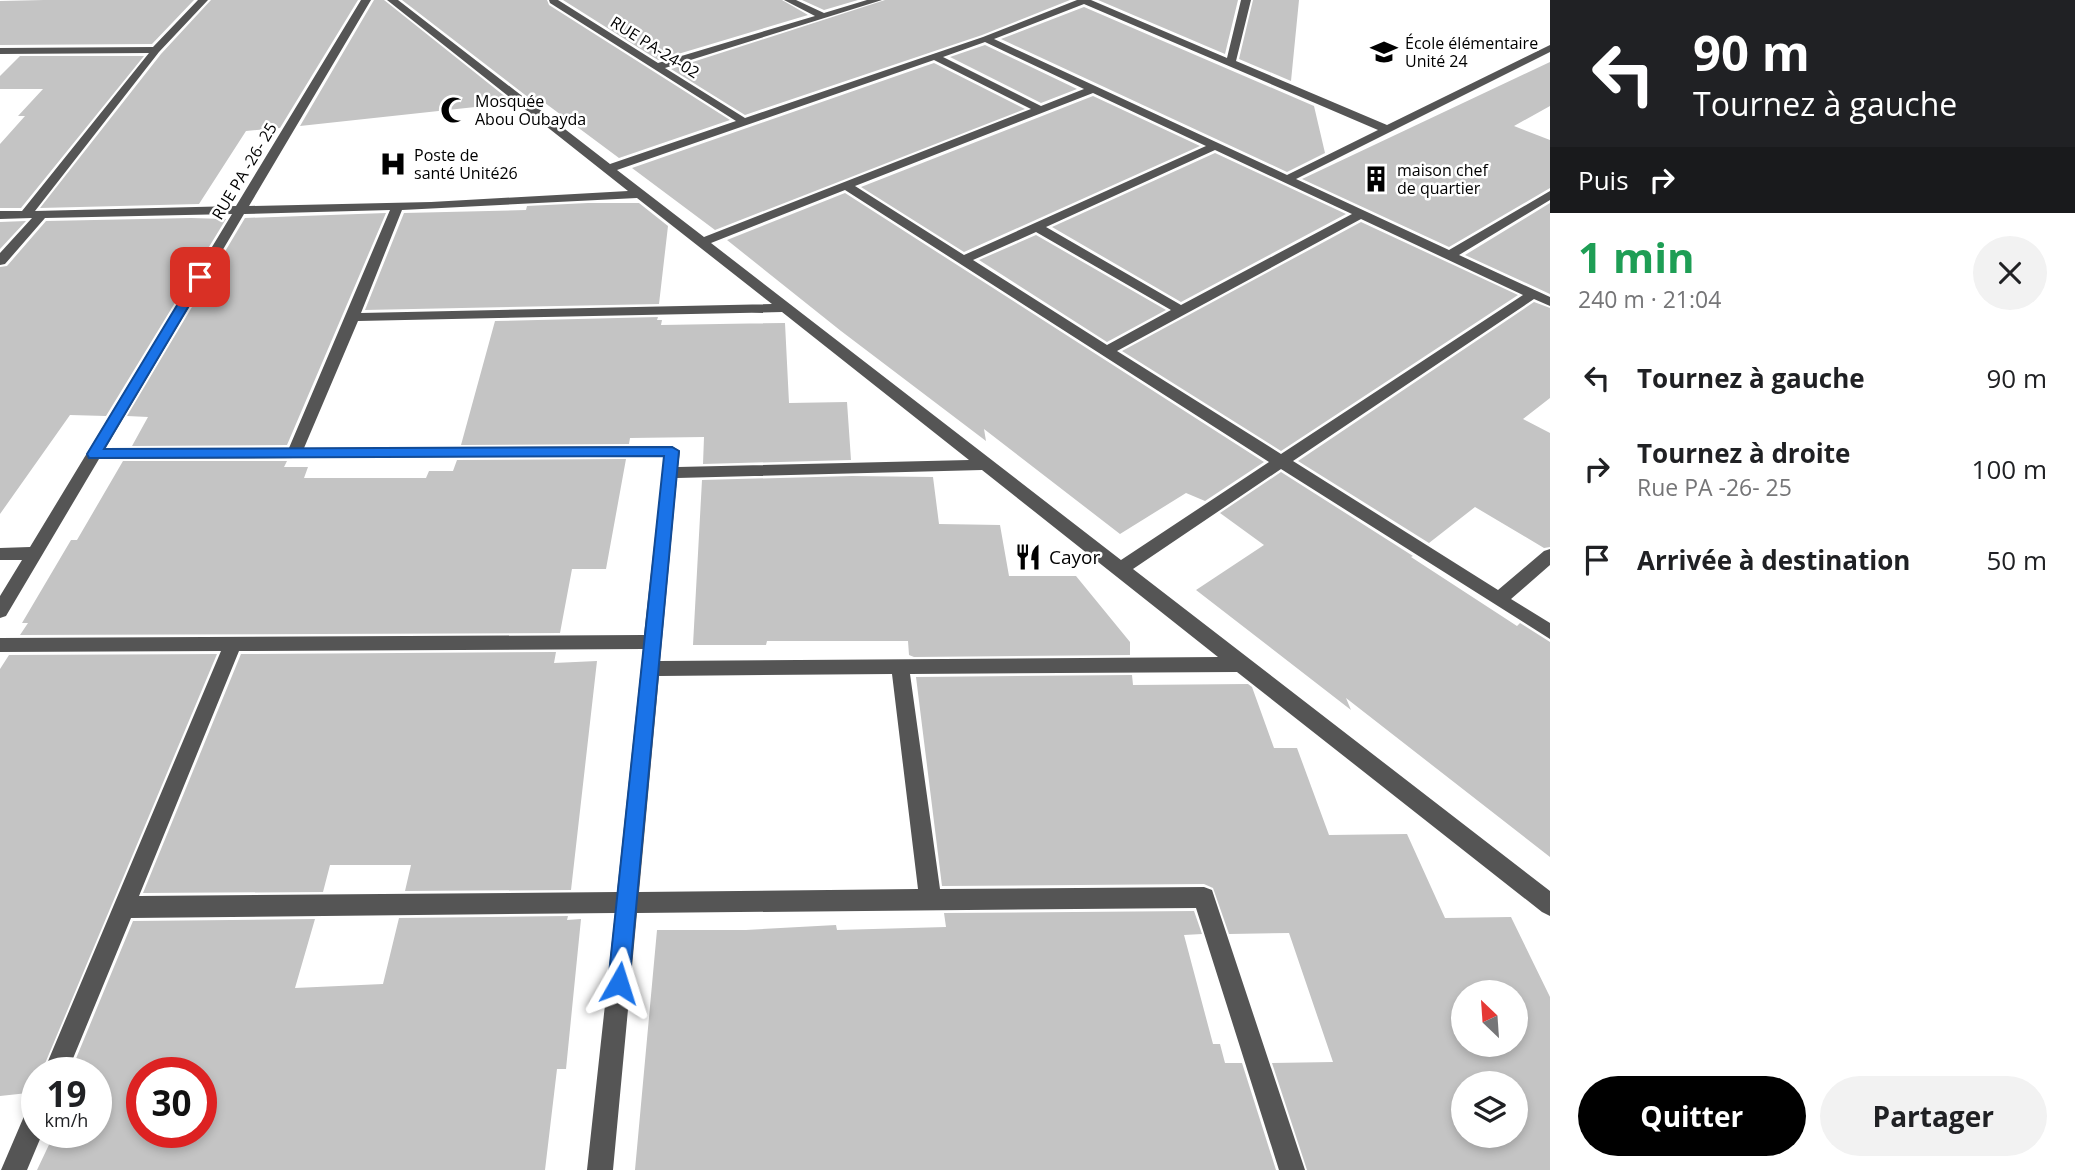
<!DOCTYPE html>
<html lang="fr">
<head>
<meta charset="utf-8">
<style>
  body { margin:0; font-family:"Open Sans",sans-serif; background:#f2f2f2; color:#202124; height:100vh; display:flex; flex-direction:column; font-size:26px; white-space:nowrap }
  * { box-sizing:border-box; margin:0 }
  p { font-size:23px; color:#757577 }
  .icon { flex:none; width:38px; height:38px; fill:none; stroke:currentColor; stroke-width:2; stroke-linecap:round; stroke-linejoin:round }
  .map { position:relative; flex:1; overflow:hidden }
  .panel { display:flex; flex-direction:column; background:#fff; width:525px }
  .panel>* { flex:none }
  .top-card { background:#202124; color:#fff; overflow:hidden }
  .needle { width:46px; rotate:335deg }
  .tools { position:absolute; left:1451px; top:980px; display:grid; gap:14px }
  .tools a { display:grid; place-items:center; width:77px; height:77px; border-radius:50%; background:#fff; box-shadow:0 4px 10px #0003; font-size:35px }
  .speed { position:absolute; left:21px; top:1057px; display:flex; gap:14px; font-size:35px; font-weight:700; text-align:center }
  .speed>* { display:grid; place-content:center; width:91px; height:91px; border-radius:50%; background:#fff; box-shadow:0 4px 10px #0003; line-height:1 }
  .speed small { font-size:18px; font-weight:400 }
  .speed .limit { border:10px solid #d22; background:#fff; color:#111 }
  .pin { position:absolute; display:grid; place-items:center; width:60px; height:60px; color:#fff; margin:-30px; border-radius:14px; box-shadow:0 4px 10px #0006 }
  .me { position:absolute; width:77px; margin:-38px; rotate:6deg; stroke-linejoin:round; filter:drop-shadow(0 0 5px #0008) }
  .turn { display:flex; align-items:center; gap:24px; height:147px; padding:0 28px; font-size:32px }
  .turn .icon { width:91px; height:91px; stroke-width:2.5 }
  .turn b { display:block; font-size:49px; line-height:60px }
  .then { display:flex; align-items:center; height:66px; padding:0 28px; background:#0003; gap:14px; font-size:26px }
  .round { display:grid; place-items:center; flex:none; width:74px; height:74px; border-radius:37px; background:#f2f2f2 }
  .overview { display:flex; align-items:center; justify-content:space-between; height:119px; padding:0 28px }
  h1 { font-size:42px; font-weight:700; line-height:52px; color:#1e9e55 }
  .primary-button { display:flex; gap:14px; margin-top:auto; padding:14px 28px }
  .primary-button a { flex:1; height:80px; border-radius:42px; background:#000; color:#fff; font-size:28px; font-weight:700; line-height:80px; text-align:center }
  .primary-button a+a { background:#f2f2f2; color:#202124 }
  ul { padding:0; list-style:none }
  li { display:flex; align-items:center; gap:21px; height:91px; padding:0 28px }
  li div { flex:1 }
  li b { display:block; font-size:26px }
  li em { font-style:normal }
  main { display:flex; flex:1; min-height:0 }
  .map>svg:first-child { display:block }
</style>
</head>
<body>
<main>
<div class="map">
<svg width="1550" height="1170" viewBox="0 0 1550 1170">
  <rect width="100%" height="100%" fill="#fff"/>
  <!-- building -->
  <path fill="#c4c4c4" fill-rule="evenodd" d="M44 0H194L152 44 0 45V1Z
    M211 0H358L280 128 246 131 199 204 40 208 161 54Z
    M374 0H384L513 103 300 126Z
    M402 0H547L549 5 730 120 619 158 541 100 533 101Z
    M563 0H782L808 15 658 60Z
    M802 0H858L824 10Z
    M885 0H1070L982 35 745 115 671 69Z
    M1098 0H1238L1225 54Z
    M1253 0H1299L1291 81 1239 59Z
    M1084 7 1314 106 1325 153 1287 172 1001 39Z
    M985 45 1077 89 1041 103 950 57Z
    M20 56H144L21 208H0V144L25 116H18L43 89H0V76Z
    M1550 62V106L1514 126 1550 140V188L1449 247 1302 179Z
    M934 63 1025 109 715 230 632 168Z
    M1093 96 1200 146 964 252 861 187Z
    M1215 153 1346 214 1181 302 1052 227Z
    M845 193 1264 462 1205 501 1186 493 1120 534 984 429 986 441 841 331 727 240Z
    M588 203H639L668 226 659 304 365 310 404 213 526 210 527 206Z
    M1550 203V294L1465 255Z
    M386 213 287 445 132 446 148 417 127 416 245 218Z
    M191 218 226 219 106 416 70 415 0 514V267L7 266 46 221Z
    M26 221 0 249V222Z
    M1361 222 1518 295 1281 451 1122 351Z
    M1036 235 1166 310 1107 342 979 260Z
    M1534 302 1550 308V398L1523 419 1550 433V547L1544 548 1475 507 1429 543 1298 461Z
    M658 317 657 320H662L661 325 785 323 789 403 847 402 851 460 703 464 704 437 630 438 629 444 461 445 495 321Z
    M626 459 606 569H572L560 633 20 635 28 623H22L71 540H77L123 461H287L284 467H308L304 478H426L429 471H453L457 460Z
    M1281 472 1413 556 1411 557 1517 626 1520 623 1550 642V857L1346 698 1351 710 1196 590 1264 545 1220 513Z
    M852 476 933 477 939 524 1000 525 1009 576H1076L1130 642V655L914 657 909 655 908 641H767L766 645H693L702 480Z
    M556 652 554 663 597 661 571 890 405 891 411 865H330L323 892 143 893 241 654Z
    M217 654 41 1073H37V1092L0 1096V669L9 655Z
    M1132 675 1133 685 1248 684 1252 687 1274 748H1297L1329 835 1407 834 1445 918 1511 917 1550 997V1170H1307L1272 1063 1333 1062 1289 933 1229 934 1213 888 1204 884 942 886 916 677ZM1463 992H1516V1045H1463ZM1463 1083H1516V1136H1463Z
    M1194 911 1202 934 1184 935 1213 1044H1220L1225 1063H1242L1276 1170H635L657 930H746L836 925 837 930 946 927 944 913Z
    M568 916 567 920 581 919 566 1069H557L545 1170H37L55 1132H96V1073H70L133 921 315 919 295 988 383 984 399 918ZM142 1073H201V1132H142Z"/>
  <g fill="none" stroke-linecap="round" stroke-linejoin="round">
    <!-- minor -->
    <path fill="#555" fill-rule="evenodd" d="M198 0H208L159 52 35 211 236 206 361 0H371L249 206 431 202 628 191 387 0H398L610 164 736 121 550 3 549 0H558L658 63 815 16 784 0H796L824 13 867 0H882L665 68 745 118 983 37 1077 0H1091L1227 58 1241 0H1251L1236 61 1387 125 1550 45V52L1296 179 1449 250 1550 191V200L1459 255 1550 297V306L1534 299 1293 461 1498 590 1544 551 1550 549V565L1511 599 1550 623V639L1281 469 1133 569 1550 891V916L1542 912 1237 672 910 674 940 889 1204 887 1212 890 1305 1170H1279L1196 908 637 913 613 1170H587L615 913 131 918 67 1073H43L221 651 0 652V638L644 635 664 456 99 459 6 616 0 618V596L22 560H0V548L30 547 232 214 45 218 5 264 0 265V253L32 218 0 219V211H22L149 53 0 54V48L153 47ZM1084 4 1378 130 1287 175 994 39ZM985 42 1084 89 1041 106 943 57ZM934 60 1031 109 704 237 617 170ZM1093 93 1206 146 964 255 855 186ZM1215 150 1352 214 1181 305 1046 227ZM845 190 1269 462 1121 560 711 243ZM637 198 772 304 361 313 402 210ZM390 210 289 448 105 449 244 214ZM1361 219 1523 295 1281 454 1117 351ZM1036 232 1171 310 1107 345 973 260ZM782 312 969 460 678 467 680 451 672 446 304 448 358 321ZM982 470 1218 657 660 661 677 478ZM643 649 617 892 139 896 239 651ZM892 674 918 889 639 892 659 676Z
      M37 1104V1132H43L27 1170H1L28 1107Z"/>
  </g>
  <!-- route -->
  <path fill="#1a73e8" stroke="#114b97" stroke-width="2" d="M196 274 206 277 104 449 672 447 679 451 629 983 626 990 619 994 611 990 608 983 664 456 89 458 87 454Z"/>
  <!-- icons -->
  <defs>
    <g id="school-bare" transform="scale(2.1)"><path d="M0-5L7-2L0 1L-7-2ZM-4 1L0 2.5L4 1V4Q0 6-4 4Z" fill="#000" stroke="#fff" stroke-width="2.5" paint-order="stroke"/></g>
    <g id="mosque-bare" transform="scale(2.1)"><path d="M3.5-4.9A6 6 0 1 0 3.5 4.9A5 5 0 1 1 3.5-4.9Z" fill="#000" stroke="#fff" stroke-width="2.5" paint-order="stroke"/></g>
    <g id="hospital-bare" transform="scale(2.1)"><path d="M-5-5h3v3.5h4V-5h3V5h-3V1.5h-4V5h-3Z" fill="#000" stroke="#fff" stroke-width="2.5" paint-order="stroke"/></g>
    <g id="building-bare" transform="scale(2.1)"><path d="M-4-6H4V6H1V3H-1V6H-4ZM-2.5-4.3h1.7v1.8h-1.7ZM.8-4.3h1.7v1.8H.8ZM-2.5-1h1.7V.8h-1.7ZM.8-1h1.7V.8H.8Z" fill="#000" stroke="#fff" stroke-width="2.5" paint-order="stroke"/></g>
    <g id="restaurant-bare" transform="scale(2.1)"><path d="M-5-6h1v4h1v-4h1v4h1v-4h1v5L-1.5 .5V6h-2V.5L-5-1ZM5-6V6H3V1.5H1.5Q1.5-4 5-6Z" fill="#000" stroke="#fff" stroke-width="2.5" paint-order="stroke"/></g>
  </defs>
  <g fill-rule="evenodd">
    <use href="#school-bare" x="1384" y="52"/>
    <use href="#mosque-bare" x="454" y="110"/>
    <use href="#hospital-bare" x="393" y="164"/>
    <use href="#building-bare" x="1376" y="179"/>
    <use href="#restaurant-bare" x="1028" y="557"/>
  </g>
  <g text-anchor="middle" stroke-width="5" stroke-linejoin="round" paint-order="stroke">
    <!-- far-poi labels -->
    <g font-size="16" fill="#000" stroke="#fff" text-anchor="start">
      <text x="1405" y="49">École élémentaire<tspan x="1405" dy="18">Unité 24</tspan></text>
      <text x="475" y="107">Mosquée<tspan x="475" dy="18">Abou Oubayda</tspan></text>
      <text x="414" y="161">Poste de<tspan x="414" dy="18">santé Unité26</tspan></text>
      <text x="1397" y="176">maison chef<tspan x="1397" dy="18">de quartier</tspan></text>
    </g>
    <!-- far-street labels -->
    <g font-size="16" fill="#000" stroke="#fff">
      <text transform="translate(655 47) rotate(32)" y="6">RUE PA-24-02</text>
      <text transform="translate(244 171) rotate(-59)" y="6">RUE PA -26- 25</text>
    </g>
    <!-- poi labels -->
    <g font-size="19" fill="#000" stroke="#fff" text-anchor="start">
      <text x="1049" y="564">Cayor</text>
    </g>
  </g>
</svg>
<div class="tools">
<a><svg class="needle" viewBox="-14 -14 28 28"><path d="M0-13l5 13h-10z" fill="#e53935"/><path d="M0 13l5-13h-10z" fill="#757577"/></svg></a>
<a><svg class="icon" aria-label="layers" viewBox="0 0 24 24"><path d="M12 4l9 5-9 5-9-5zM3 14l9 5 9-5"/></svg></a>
</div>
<div class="speed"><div>19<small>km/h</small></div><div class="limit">30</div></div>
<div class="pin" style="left:200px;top:277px;background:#d93025"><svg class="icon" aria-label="arrive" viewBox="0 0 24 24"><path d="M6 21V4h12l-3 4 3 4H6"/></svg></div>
<svg class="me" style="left:619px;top:983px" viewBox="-20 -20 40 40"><path d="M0-17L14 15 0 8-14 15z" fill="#1a73e8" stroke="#fff" stroke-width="4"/></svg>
</div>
<section class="panel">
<div class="top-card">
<div class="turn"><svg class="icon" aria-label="left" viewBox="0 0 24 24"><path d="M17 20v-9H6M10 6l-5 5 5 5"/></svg><div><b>90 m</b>Tournez à gauche</div></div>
<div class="then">Puis<svg class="icon" aria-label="right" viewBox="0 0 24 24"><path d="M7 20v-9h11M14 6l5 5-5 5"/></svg></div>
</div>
<div class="overview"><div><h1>1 min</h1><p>240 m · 21:04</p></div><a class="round"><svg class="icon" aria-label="close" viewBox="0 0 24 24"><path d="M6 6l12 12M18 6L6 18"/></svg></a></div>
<ul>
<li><svg class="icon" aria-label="left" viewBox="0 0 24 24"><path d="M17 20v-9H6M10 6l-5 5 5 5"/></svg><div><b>Tournez à gauche</b></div><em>90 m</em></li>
<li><svg class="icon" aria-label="right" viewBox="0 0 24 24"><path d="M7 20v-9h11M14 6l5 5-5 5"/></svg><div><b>Tournez à droite</b><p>Rue PA -26- 25</p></div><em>100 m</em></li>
<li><svg class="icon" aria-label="arrive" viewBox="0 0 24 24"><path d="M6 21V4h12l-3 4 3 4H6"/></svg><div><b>Arrivée à destination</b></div><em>50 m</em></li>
</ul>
<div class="primary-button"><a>Quitter</a><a>Partager</a></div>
</section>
</main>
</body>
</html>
